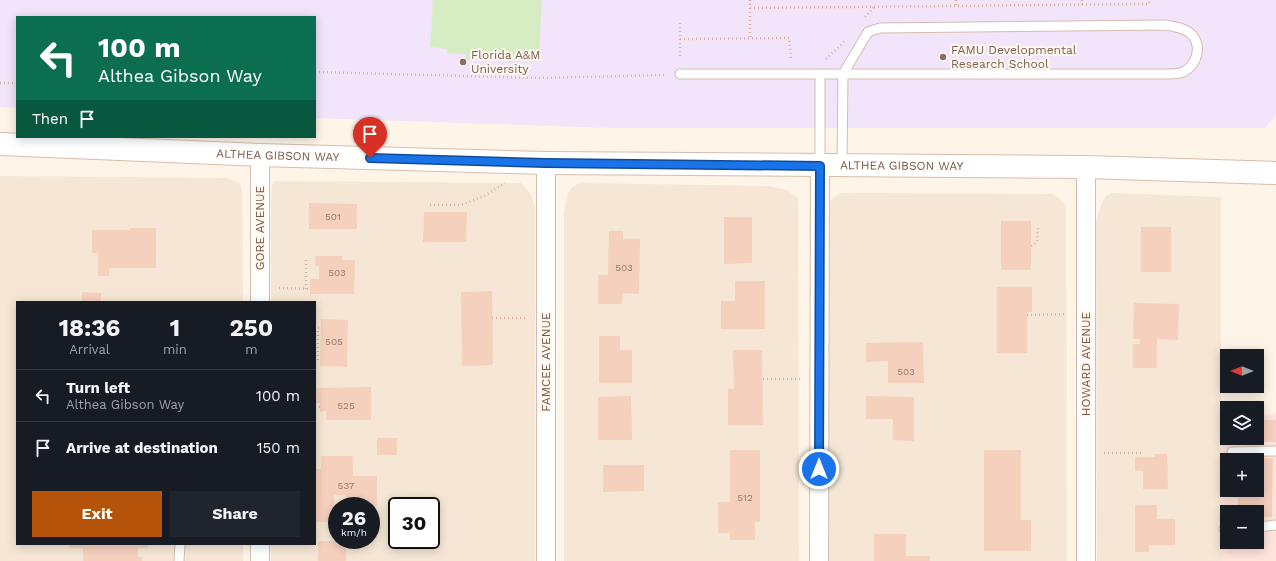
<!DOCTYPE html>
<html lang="en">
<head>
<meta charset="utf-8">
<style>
  body { margin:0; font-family:"Work Sans",sans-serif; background:#20242c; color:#f1f3f6; height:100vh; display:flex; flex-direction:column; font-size:15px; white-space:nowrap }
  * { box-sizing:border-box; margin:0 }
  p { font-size:13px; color:#9ea1a6 }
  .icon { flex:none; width:22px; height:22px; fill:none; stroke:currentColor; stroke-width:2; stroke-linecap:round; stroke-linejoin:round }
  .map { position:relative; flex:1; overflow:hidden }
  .side { position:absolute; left:16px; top:301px; width:300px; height:244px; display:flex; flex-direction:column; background:#171b24; border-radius:0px; box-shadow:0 2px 10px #0003 }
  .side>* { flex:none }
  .banner { position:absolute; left:16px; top:16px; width:300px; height:122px; border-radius:0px; box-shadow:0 2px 10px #0003; background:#0b6e4f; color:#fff; overflow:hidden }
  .needle { width:26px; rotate:270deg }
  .fabs { position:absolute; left:1220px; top:349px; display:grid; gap:8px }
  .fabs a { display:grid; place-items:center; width:44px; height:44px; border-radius:0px; background:#171b24; box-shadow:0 2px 10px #0003; font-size:20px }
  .speed { position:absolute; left:328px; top:497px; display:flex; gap:8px; font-size:20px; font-weight:700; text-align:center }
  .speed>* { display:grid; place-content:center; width:52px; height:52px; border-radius:50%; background:#171b24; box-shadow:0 2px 10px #0003; line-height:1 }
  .speed small { font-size:10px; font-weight:400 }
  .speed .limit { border:2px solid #111; border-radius:6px; background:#fff; color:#111 }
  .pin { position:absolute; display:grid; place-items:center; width:34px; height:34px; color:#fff; margin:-41px -17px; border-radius:50% 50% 50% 0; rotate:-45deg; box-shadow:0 0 4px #0007 }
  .pin .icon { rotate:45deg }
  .me { position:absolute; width:44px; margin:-22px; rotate:0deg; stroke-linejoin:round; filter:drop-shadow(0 0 3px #0008) }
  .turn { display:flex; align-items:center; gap:14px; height:84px; padding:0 16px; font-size:18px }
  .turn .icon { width:52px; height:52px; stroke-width:2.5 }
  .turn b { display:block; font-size:28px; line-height:34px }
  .then { display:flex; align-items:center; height:38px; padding:0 16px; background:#0003; gap:8px; font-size:15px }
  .eta { display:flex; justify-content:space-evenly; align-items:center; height:68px; text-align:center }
  .eta b { font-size:24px; font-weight:700; line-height:28px }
  .action { display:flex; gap:8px; margin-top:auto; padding:8px 16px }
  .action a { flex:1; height:46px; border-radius:0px; background:#b45309; color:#fff; font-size:16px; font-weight:700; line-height:46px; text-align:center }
  .action a+a { background:#20242c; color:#f1f3f6 }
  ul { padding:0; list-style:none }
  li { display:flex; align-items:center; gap:12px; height:52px; padding:0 16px; border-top:1px solid #363941 }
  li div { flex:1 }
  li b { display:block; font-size:15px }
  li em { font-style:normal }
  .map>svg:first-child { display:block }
</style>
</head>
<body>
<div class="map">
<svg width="1276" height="561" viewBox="0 0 1276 561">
  <rect width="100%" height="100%" fill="#fef4e7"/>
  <!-- residential -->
  <path fill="#f6e6d5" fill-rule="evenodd" d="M0 176 227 178 240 183 242 191 243 302H17V544H243V561H0Z
    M275 181 521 183 531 194 535 206V561H271V544H315V302H271V198L272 186ZM337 506H371V540H337ZM397 506H431V540H397Z
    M579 183 769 186 787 190 798 198 799 561H564V213L567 196 571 188Z
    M841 193 1053 194 1063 201 1066 208 1067 561H828V204L833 198Z
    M1112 193 1221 197V561H1097L1096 221 1102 203 1106 196Z"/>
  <!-- commercial -->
  <path fill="#ffe4db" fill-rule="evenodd" d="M1276 414V561H1221V415H1227V438H1257V415ZM1227 460H1257V490H1227ZM1227 512H1257V542H1227Z"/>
  <!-- education -->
  <path fill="#f1e4fb" d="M0 0H1276V115L1265 128H614L315 118V17H17V108L0 107Z"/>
  <!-- green -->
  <path fill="#d6edc4" d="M433 0H542L539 58 518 57V63H513V57L470 55V60H466V54L447 53V49L430 47Z"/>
  <!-- building -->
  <path fill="#f5d1bd" d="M309 203 357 204V229H309Z
    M424 212H467L466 242H423Z
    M724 217H752V263L724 264Z
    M1001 221H1031V270H1001Z
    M1141 227H1171V272H1141Z
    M130 228H156V268H109V276H98V253H92V230H130Z
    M609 231H623V239H640L639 294 623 293 622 304H598V275H608Z
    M315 256H342V260H355L354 294H310V279H319V266H315Z
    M735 281H765V329H721V301H735Z
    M997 287H1032V312H1027V353H997Z
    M492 291 493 365 462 366 461 292Z
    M82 292 101 293V302H82Z
    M1134 303 1179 304 1178 340 1157 339V368H1133V344H1140V339H1133Z
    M321 319 348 320 347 367 320 366Z
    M599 336H620V350H632V383H599Z
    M923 342 924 383H888V361L866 362V343Z
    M733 350H762L763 425H728V389H734Z
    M371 387V420H326V411L320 412V403H315V388Z
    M631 396 632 440H598V397Z
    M866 396 914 397V441L893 440V419H866Z
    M1257 420H1276V442H1233V438H1257Z
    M377 438H397V455H377Z
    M730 450H760V522H755V540H730V533H718V502H730Z
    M984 450H1021V520H1031V551H984Z
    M1155 454H1167L1168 489H1143V471H1135V457H1155Z
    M321 456H353V476H377V506H346V495H334L335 522H315V469H321Z
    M1238 457 1273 458 1272 517H1257V512H1238V490H1257V460H1238Z
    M603 465H644V491L603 492Z
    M1135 505H1157V519H1175V545H1149V552H1135Z
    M874 534H906V556H930V561H874Z
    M318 541H346V561H318Z
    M69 544H148V548H138V557H142V561H83V548H69Z"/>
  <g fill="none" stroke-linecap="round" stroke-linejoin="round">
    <!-- lane casing -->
    <g stroke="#d4bdae" stroke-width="11">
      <path id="lane" d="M680 74H1167C1172 74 1181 74 1185 71 1197 64 1202 46 1192 35 1186 28 1175 27 1166 25L880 28 868 32 843 74 842 165
        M820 165V74
        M1232 452 1276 451
        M1257 527 1276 525
        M1224 529H1227
        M179 561 180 544"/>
    </g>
    <!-- street casing -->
    <g stroke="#d4bdae" stroke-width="20">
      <path id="street" d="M260 155V302
        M546 163V561
        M1086 167V561
        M260 544V561
        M819 561 820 166"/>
    </g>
    <!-- secondary casing -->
    <g stroke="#d7bdab" stroke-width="24">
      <g id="secondary">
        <path id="s1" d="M0 144 260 155 546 163 1086 167 1276 173"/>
      </g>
    </g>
    <!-- path -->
    <path stroke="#dbb49f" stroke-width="2.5" stroke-dasharray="1 3" stroke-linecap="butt" d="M750 0V38
      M956 0V6
      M1082 5V0
      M750 8 1143 4H1149L1150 0
      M865 17 874 7
      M680 23V59
      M680 39 789 38 791 59
      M826 59 844 42
      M315 72 537 78 666 75
      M0 83H17
      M430 205H461L484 196 505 183
      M1031 246 1037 242 1038 227
      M306 260V289
      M279 288 310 289
      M1027 315 1067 314
      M492 318H527
      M318 360V328H321
      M763 379H801
      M315 407H320
      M1104 453H1141"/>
    <!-- lane -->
    <use href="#lane" stroke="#fff" stroke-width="9"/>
    <!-- street -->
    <use href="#street" stroke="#fff" stroke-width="18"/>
    <!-- secondary -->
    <use href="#secondary" stroke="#fff" stroke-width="22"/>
  </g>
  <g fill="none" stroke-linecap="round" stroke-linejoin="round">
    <!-- route casing -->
    <g stroke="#114b97" stroke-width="10">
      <path id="route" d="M370 158 546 163 820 166 819 469"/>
    </g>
    <!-- route -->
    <use href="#route" stroke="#1a73e8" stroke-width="7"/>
  </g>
  <!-- markers -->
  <g fill="#8d6e63" stroke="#fff8ef" stroke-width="1.5">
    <circle cx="943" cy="57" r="4"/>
    <circle cx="463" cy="62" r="4"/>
  </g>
  <g text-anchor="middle" stroke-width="4" stroke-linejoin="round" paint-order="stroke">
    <!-- number labels -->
    <g font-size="10" fill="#976">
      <text x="333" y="220">501</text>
      <text x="624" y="271">503</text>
      <text x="337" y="276">503</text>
      <text x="334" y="345">505</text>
      <text x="906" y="375">503</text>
      <text x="346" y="409">525</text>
      <text x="346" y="489">537</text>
      <text x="745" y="501">512</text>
    </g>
    <!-- education labels -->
    <g font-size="12" fill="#785e54" stroke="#fff8ef" text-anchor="start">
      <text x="951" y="54">FAMU Developmental<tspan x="951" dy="14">Research School</tspan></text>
      <text x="471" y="59">Florida A&amp;M<tspan x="471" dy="14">University</tspan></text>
    </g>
    <!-- street labels -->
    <g font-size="12" fill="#7a5949" stroke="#fff8ef">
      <text dy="4" stroke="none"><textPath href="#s1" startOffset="278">ALTHEA GIBSON WAY</textPath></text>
      <text dy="4" stroke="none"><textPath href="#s1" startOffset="902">ALTHEA GIBSON WAY</textPath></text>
      <text transform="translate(260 228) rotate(-90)" y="4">GORE AVENUE</text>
      <text transform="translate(546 362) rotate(-90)" y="4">FAMCEE AVENUE</text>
      <text transform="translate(1086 364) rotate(-90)" y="4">HOWARD AVENUE</text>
    </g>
  </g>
</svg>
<div class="fabs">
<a><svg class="needle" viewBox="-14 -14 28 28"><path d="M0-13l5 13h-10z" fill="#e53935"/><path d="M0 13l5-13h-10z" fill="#9ea1a6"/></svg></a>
<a><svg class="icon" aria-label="layers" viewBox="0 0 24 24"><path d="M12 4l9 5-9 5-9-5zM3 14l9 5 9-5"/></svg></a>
<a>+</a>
<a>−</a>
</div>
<div class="speed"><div>26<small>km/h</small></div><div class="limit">30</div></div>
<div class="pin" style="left:370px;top:158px;background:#d93025"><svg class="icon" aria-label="arrive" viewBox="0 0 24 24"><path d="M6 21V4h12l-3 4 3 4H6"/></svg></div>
<svg class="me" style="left:819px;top:469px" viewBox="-20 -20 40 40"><circle r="17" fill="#1a73e8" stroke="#fff" stroke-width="3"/><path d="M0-11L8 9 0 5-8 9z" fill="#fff"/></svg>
<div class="banner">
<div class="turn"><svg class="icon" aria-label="left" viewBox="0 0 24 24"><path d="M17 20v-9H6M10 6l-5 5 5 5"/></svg><div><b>100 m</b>Althea Gibson Way</div></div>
<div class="then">Then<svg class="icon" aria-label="arrive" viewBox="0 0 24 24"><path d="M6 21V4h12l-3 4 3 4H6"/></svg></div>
</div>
<section class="side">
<div class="eta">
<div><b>18:36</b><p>Arrival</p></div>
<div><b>1</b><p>min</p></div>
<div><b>250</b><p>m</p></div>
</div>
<ul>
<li><svg class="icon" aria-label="left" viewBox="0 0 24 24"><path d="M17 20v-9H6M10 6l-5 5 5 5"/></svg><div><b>Turn left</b><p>Althea Gibson Way</p></div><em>100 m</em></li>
<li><svg class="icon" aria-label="arrive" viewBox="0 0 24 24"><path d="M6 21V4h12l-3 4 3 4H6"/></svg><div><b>Arrive at destination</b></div><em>150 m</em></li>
</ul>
<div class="action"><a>Exit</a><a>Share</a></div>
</section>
</div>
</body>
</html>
